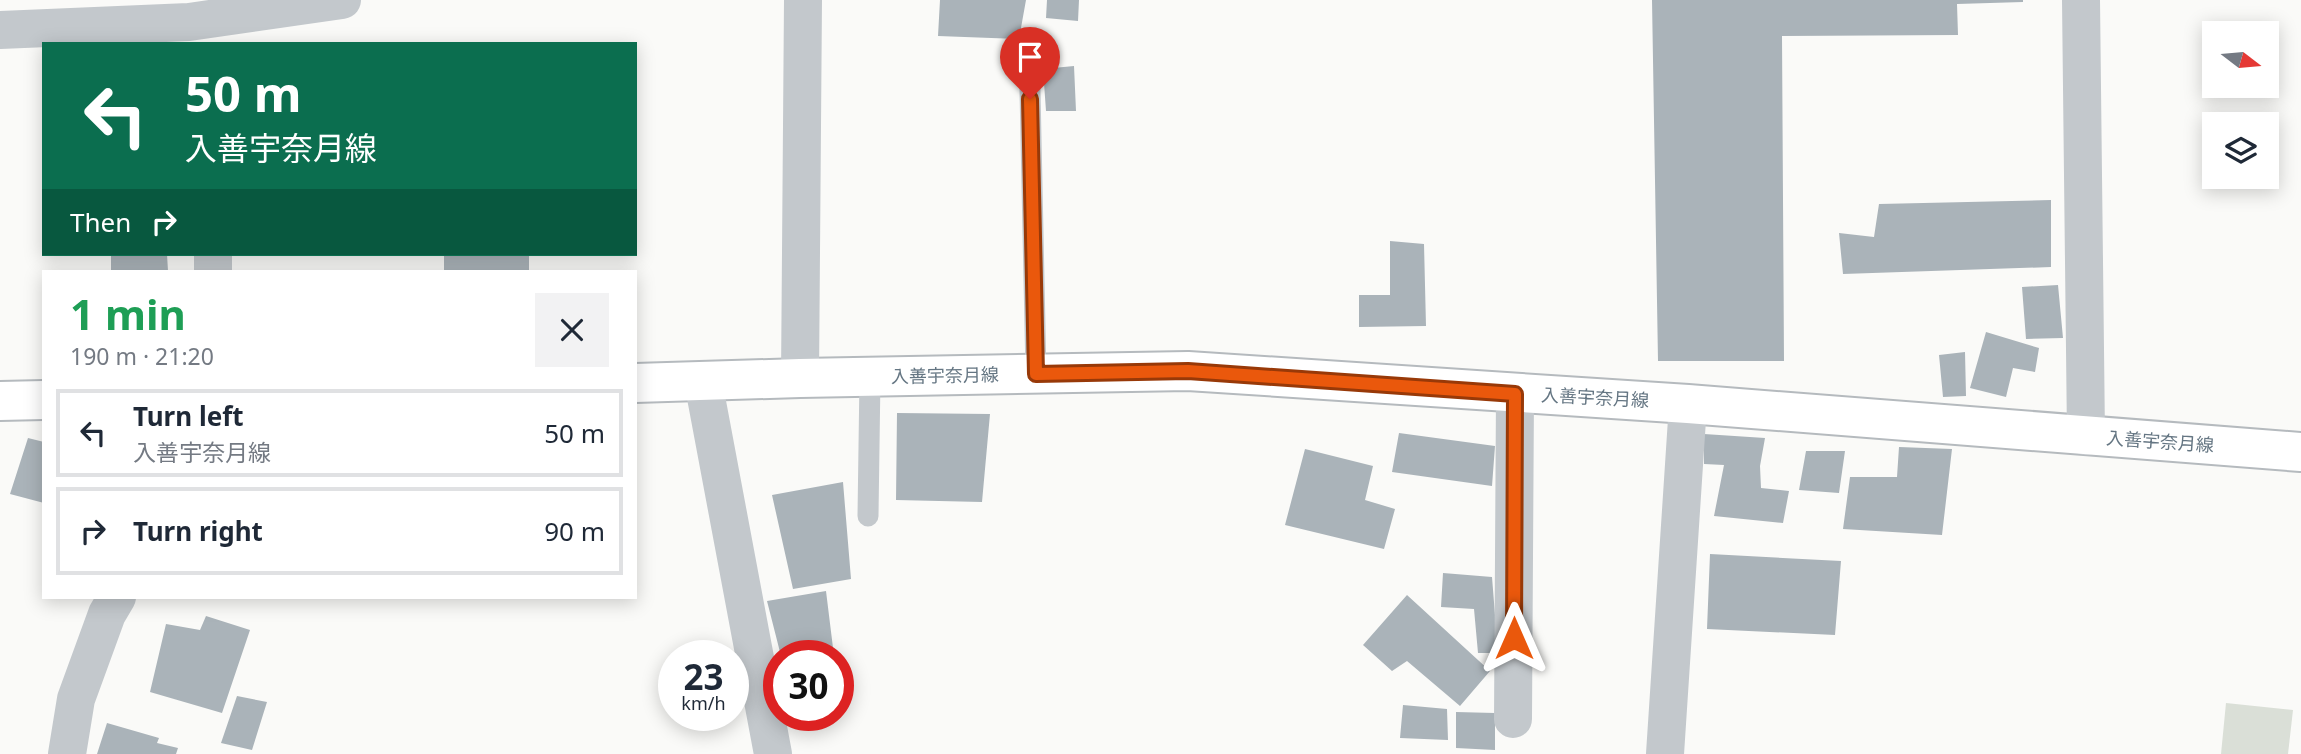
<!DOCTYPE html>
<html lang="en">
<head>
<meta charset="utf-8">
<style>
  body { margin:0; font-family:"Noto Sans","Noto Sans JP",sans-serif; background:#f2f2f3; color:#1f2937; height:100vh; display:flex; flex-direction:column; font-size:26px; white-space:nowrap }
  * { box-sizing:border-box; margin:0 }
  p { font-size:23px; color:#747a83 }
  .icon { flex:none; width:38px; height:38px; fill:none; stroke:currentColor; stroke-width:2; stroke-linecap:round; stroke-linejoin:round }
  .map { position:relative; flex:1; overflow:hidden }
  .panel { position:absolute; left:42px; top:270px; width:595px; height:329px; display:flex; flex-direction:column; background:#fff; border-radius:0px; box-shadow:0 4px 18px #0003 }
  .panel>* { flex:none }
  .hud { position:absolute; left:42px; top:42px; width:595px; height:214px; border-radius:0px; box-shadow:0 4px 18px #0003; background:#0b6e4f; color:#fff; overflow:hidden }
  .needle { width:46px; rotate:106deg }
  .fabs { position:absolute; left:2202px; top:21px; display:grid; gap:14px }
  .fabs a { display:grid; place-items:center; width:77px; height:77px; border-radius:0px; background:#fff; box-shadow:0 4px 18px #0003; font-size:35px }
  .speed { position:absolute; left:658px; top:640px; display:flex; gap:14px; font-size:35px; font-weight:700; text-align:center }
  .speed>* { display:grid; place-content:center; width:91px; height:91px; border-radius:50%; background:#fff; box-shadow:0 4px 18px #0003; line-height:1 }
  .speed small { font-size:18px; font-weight:400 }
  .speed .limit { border:10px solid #d22; background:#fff; color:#111 }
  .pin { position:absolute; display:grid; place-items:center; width:60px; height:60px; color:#fff; margin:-72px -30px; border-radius:50% 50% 50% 0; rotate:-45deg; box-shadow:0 0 7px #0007 }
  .pin .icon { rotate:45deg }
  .me { position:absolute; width:77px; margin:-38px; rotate:0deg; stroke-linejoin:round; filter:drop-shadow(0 0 5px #0008) }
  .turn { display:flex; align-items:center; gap:24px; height:147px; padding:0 28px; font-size:32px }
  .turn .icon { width:91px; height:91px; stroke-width:2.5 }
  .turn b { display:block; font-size:49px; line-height:60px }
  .then { display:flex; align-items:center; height:66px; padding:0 28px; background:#0003; gap:14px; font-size:26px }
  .round { display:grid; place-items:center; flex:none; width:74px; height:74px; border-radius:0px; background:#f2f2f3 }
  .headline { display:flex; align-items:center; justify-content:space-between; height:119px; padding:0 28px }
  h1 { font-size:42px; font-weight:700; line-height:52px; color:#1e9e55 }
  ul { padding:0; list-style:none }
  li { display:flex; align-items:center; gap:21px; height:88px; margin:0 14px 10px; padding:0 14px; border:4px solid #e0e1e3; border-radius:0px }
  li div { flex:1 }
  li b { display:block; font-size:26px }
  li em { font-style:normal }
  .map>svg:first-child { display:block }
</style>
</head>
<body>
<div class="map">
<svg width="2301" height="754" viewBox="0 0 2301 754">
  <rect width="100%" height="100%" fill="#fafaf8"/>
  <!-- green -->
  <path fill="#dadfd7" d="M2226 703 2293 710 2288 754H2221Z"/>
  <!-- building -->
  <path fill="#aab3b9" d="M940 0H1026L1019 39 938 36Z
    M1047 0H1079L1078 21 1046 18Z
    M1652 0H2023V2L1957 4 1958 35 1782 36 1784 361H1658Z
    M1074 66 1076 111H1046L1043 69Z
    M2051 200V267L1843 274 1839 233 1874 237 1879 204Z
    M1390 241 1424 244 1426 326 1359 327V295H1390Z
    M111 254H167L168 271H111Z
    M444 254H529V271H444Z
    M2058 285 2063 338 2026 339 2022 287Z
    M1986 332 2039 348 2035 372 2013 368 2006 397 1970 388Z
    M1965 352 1966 396 1943 397 1939 355Z
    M897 413 990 414 982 502 896 500Z
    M1399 433 1495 446 1492 486 1392 472Z
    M1704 434 1765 438 1760 466 1761 488 1789 491 1783 523 1714 516 1724 465 1704 464Z
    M28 438 44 442V503L10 494Z
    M1899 447 1952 449 1942 535 1843 529 1850 477H1897Z
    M1305 449 1373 466 1365 500 1395 509 1384 549 1285 525Z
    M1806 451H1845L1839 493 1799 490Z
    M843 482 851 579 793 589 772 495Z
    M1710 554 1841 561 1835 635 1707 629Z
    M1443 573 1492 577 1498 653H1478L1474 609 1441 607Z
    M826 591 834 656H781L767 601Z
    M1407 595 1490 671 1460 706 1407 661 1392 671 1363 645Z
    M206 616 250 630 222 713 150 692 166 624 200 630Z
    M237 696 267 702 252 750 221 743Z
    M1403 705 1447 709 1448 740 1400 738Z
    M1456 712 1495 713V750L1456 748Z
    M107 723 159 738 157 743 178 748 176 754H97Z"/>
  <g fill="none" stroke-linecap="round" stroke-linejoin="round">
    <!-- primary casing -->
    <g stroke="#b5babe" stroke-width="42">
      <path id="primary" d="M635 383 800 378 1188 371 1688 404 2301 452
        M0 401 44 400"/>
    </g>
    <!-- service -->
    <path stroke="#c3c8cc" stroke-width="21" d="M1029 44 1036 374
      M868 516 870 377"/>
    <!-- minor -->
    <path stroke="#c3c8cc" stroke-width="38" d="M0 30 189 22 342 0
      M213 271V254
      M800 378 803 0
      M703 381 773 754
      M1513 719 1515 394
      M67 754 76 699 107 614 117 597
      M1665 754 1688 404"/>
    <!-- tertiary -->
    <path stroke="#c3c8cc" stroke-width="38" d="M2081 0 2086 436"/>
    <!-- primary -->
    <use href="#primary" stroke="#fff" stroke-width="38"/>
  </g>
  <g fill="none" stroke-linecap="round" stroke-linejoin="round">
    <!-- route casing -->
    <g stroke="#983908" stroke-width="18">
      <path id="route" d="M1030 99 1036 374 1188 371 1515 394 1514 638"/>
    </g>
    <!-- route -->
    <use href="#route" stroke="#ea580c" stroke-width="12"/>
  </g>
  <g text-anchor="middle" stroke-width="7" stroke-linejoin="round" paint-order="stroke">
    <!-- street labels -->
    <g font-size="18" fill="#657683" stroke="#fff">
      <text transform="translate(945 376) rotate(-1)" y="6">入善宇奈月線</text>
      <text transform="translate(1595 398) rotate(3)" y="6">入善宇奈月線</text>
      <text transform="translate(2160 442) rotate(4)" y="6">入善宇奈月線</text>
    </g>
  </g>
</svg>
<div class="fabs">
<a><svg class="needle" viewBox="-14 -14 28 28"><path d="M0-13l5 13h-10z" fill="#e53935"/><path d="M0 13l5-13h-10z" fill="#747a83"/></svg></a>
<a><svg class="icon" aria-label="layers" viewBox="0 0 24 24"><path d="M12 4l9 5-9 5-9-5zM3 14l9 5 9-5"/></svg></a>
</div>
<div class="speed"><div>23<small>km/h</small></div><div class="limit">30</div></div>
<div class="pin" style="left:1030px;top:99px;background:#d93025"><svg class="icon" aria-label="arrive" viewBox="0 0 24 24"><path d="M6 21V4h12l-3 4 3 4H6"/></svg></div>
<svg class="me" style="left:1514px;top:638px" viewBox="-20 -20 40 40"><path d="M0-17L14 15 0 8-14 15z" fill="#ea580c" stroke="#fff" stroke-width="4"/></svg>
<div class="hud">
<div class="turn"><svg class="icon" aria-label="left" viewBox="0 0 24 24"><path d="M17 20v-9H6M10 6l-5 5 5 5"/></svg><div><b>50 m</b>入善宇奈月線</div></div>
<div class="then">Then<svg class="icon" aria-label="right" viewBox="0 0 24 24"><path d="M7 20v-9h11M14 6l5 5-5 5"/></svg></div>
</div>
<section class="panel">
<div class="headline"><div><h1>1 min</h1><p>190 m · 21:20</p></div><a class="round"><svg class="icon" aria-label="close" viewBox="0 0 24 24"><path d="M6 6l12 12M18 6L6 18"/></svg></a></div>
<ul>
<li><svg class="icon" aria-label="left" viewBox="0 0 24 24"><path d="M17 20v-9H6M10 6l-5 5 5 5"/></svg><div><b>Turn left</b><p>入善宇奈月線</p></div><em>50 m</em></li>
<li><svg class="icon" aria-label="right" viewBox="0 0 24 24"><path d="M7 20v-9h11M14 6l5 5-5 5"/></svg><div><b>Turn right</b></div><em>90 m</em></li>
</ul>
</section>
</div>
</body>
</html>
